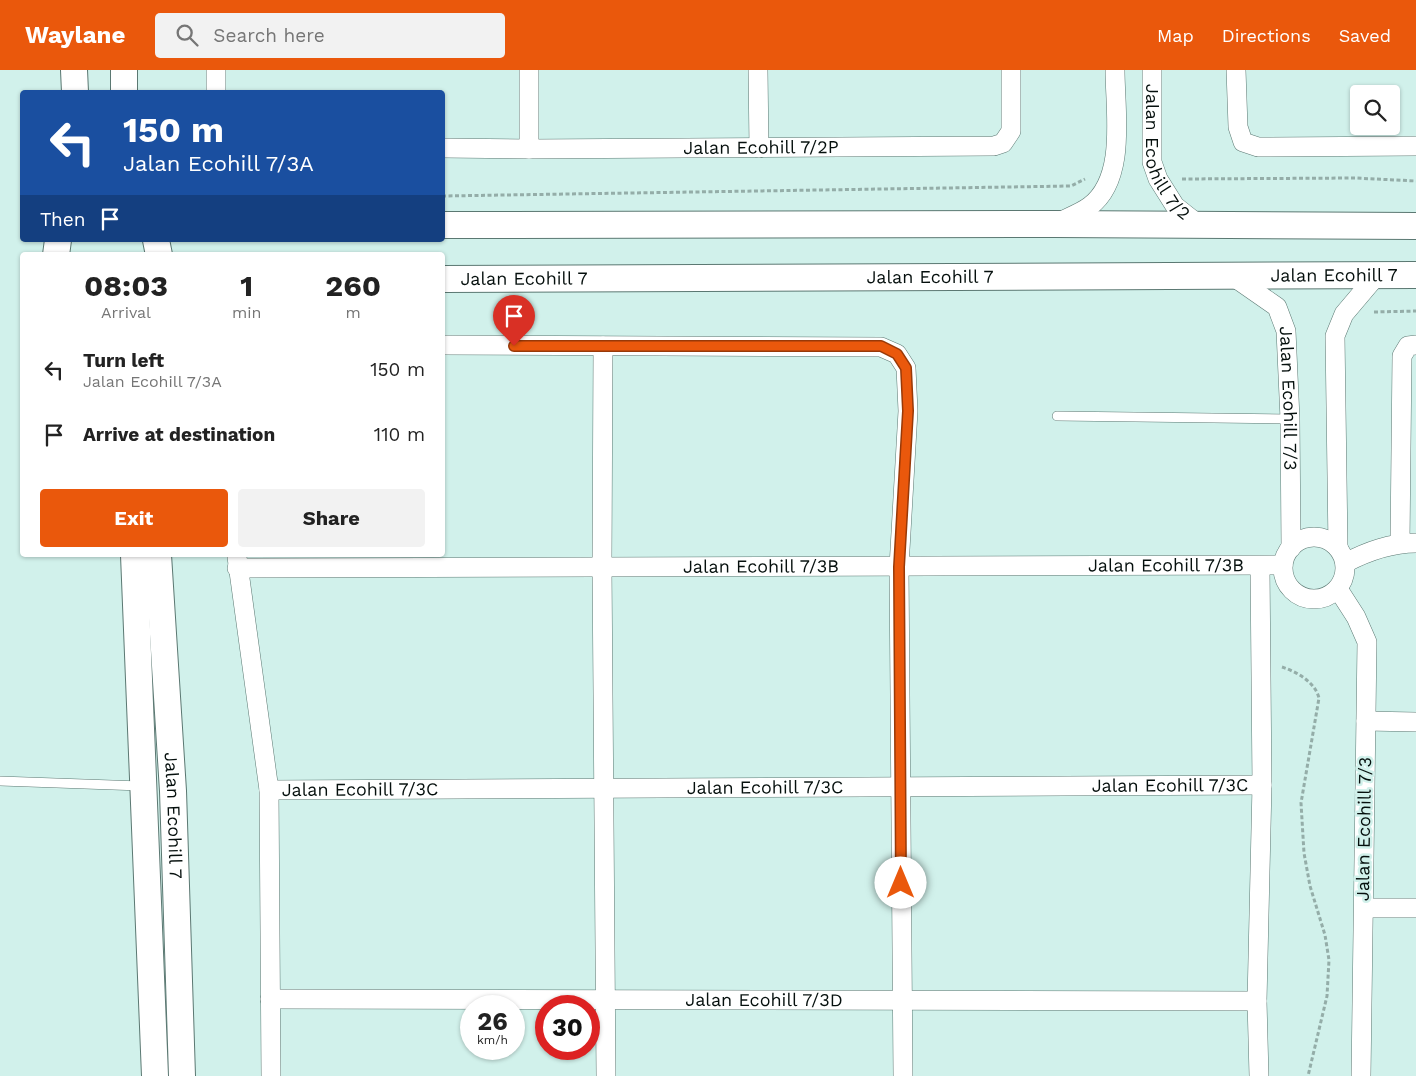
<!DOCTYPE html>
<html lang="en">
<head>
<meta charset="utf-8">
<style>
  body { margin:0; font-family:"Work Sans",sans-serif; background:#f2f2f2; color:#222; height:100vh; display:flex; flex-direction:column; font-size:19px; white-space:nowrap }
  * { box-sizing:border-box; margin:0 }
  p { font-size:16px; color:#767676 }
  .icon { flex:none; width:28px; height:28px; fill:none; stroke:currentColor; stroke-width:2; stroke-linecap:round; stroke-linejoin:round }
  .map { position:relative; flex:1; overflow:hidden }
  .drawer { position:absolute; left:20px; top:182px; width:425px; height:305px; display:flex; flex-direction:column; background:#fff; border-radius:5px; box-shadow:0 1px 4px #0004 }
  .drawer>* { flex:none }
  .guide { position:absolute; left:20px; top:20px; width:425px; height:152px; border-radius:5px; box-shadow:0 1px 4px #0004; background:#1a4fa0; color:#fff; overflow:hidden }
  .fabs { position:absolute; left:1350px; top:15px; display:grid; gap:10px }
  .fabs a { display:grid; place-items:center; width:50px; height:50px; border-radius:5px; background:#fff; box-shadow:0 1px 4px #0004; font-size:25px }
  .speed { position:absolute; left:460px; top:925px; display:flex; gap:10px; font-size:25px; font-weight:700; text-align:center }
  .speed>* { display:grid; place-content:center; width:65px; height:65px; border-radius:50%; background:#fff; box-shadow:0 1px 4px #0004; line-height:1 }
  .speed small { font-size:12px; font-weight:400 }
  .speed .limit { border:8px solid #d22; background:#fff; color:#111 }
  .pin { position:absolute; display:grid; place-items:center; width:42px; height:42px; color:#fff; margin:-51px -21px; border-radius:50% 50% 50% 0; rotate:-45deg; box-shadow:0 0 5px #0007 }
  .pin .icon { rotate:45deg }
  .me { position:absolute; width:55px; margin:-28px; rotate:0deg; stroke-linejoin:round; filter:drop-shadow(0 0 4px #0008) }
  .turn { display:flex; align-items:center; gap:18px; height:105px; padding:0 20px; font-size:22px }
  .turn .icon { width:65px; height:65px; stroke-width:2.5 }
  .turn b { display:block; font-size:35px; line-height:42px }
  .then { display:flex; align-items:center; height:48px; padding:0 20px; background:#0003; gap:10px; font-size:19px }
  .eta { display:flex; justify-content:space-evenly; align-items:center; height:85px; text-align:center }
  .eta b { font-size:30px; font-weight:700; line-height:35px }
  .button { display:flex; gap:10px; margin-top:auto; padding:10px 20px }
  .button a { flex:1; height:58px; border-radius:5px; background:#ea580c; color:#fff; font-size:20px; font-weight:700; line-height:58px; text-align:center }
  .button a+a { background:#f2f2f2; color:#222 }
  ul { padding:0; list-style:none }
  li { display:flex; align-items:center; gap:15px; height:65px; padding:0 20px }
  li div { flex:1 }
  li b { display:block; font-size:19px }
  li em { font-style:normal }
  header { display:flex; align-items:center; gap:30px; box-sizing:border-box; height:70px; padding:0 25px; background:#ea580c; color:#fff }
  header strong { font-size:24px }
  nav { display:flex; gap:28px; margin-inline-start:auto; font-size:18px }
  .search { width:350px; height:45px; background:#f2f2f2; display:flex; align-items:center; gap:12px; box-sizing:border-box; padding:0 18px; border-radius:5px; color:#767676; font-size:19px }
  .map>svg:first-child { display:block }
</style>
</head>
<body>
<header>
<strong>Waylane</strong>
<div class="search"><svg class="icon" aria-label="search" viewBox="0 0 24 24"><circle cx="10" cy="10" r="6"/><path d="M15 15l6 6"/></svg>Search here</div>
<nav><a>Map</a><a>Directions</a><a>Saved</a></nav>
</header>
<div class="map">
<svg width="1416" height="1006" viewBox="0 0 1416 1006">
  <rect width="100%" height="100%" fill="#d1f1eb"/>
  <g fill="none" stroke-linecap="round" stroke-linejoin="round">
    <!-- lane casing -->
    <g stroke="#5b7872" stroke-width="10">
      <path id="lane" d="M1057 346 1290 349
        M0 711 141 716"/>
    </g>
    <!-- street casing -->
    <g stroke="#5b7872" stroke-width="20">
      <g id="street">
        <path d="M529 0V79"/>
        <path d="M758 0 759 78"/>
        <path id="s1" d="M1152 0V92L1158 109 1175 136 1199 155"/>
        <path d="M1236 0 1238 57 1243 72 1258 77 1416 76"/>
        <path d="M216 22V0"/>
        <path id="s2" d="M442 78 529 79 994 76 1003 73 1011 61V0"/>
        <path d="M1059 152C1069 147 1081 143 1090 136 1127 108 1115 41 1115 0"/>
        <path id="s3" d="M1231 205 1277 237 1286 261 1290 349 1291 478"/>
        <path d="M442 275 881 277 897 284 906 298 908 341 899 497 903 1006"/>
        <path d="M603 276 602 497 606 1006"/>
        <circle cx="1314" cy="498" r="31"/>
        <path d="M1400 473 1402 286 1408 276 1416 275"/>
        <path d="M1338 477 1335 266 1344 244 1377 205"/>
        <path d="M237 487 269 720 271 1006"/>
        <path d="M1345 493C1368 481 1390 473 1416 473"/>
        <path id="s4" d="M237 498 1283 495"/>
        <path d="M1338 519 1356 547 1367 572 1361 1006"/>
        <path d="M1366 651 1416 652"/>
        <path id="s5" d="M269 720 1262 715"/>
        <path d="M1364 838H1416"/>
        <path id="s6" d="M270 929 1257 931"/>
        <path d="M1259 1006 1257 931 1262 715 1260 497"/>
      </g>
    </g>
    <!-- secondary casing -->
    <g stroke="#5b7872" stroke-width="28">
      <g id="secondary">
        <path d="M74 0 75 22"/>
        <path d="M124 0V22"/>
        <path d="M442 155 1055 154 1416 156"/>
        <path d="M156 170 159 185"/>
        <path d="M56 185 58 170"/>
        <path id="s7" d="M442 209 1416 205"/>
        <path d="M134 485 155 1006"/>
        <path id="s8" d="M158 485 173 721 182 1006"/>
      </g>
    </g>
    <!-- path -->
    <path stroke="#94ada8" stroke-width="3" stroke-dasharray="4 2.5" stroke-linecap="butt" d="M1182 109 1355 108 1416 111
      M442 126 1071 116 1085 109
      M1374 242 1416 241
      M1282 597C1297 602 1315 612 1319 628L1301 733 1304 783 1310 816 1325 865 1329 890 1327 926 1308 1006"/>
    <!-- lane -->
    <use href="#lane" stroke="#fff" stroke-width="9"/>
    <!-- street -->
    <use href="#street" stroke="#fff" stroke-width="19"/>
    <!-- secondary -->
    <use href="#secondary" stroke="#fff" stroke-width="26"/>
  </g>
  <g fill="none" stroke-linecap="round" stroke-linejoin="round">
    <!-- route casing -->
    <g stroke="#983908" stroke-width="12">
      <path id="route" d="M514 276H881L897 284 906 298 908 341 899 497 901 813"/>
    </g>
    <!-- route -->
    <use href="#route" stroke="#ea580c" stroke-width="9"/>
  </g>
  <g text-anchor="middle" stroke-width="5" stroke-linejoin="round" paint-order="stroke">
    <!-- street labels -->
    <g font-size="18" fill="#050f0d" stroke="#d1f1eb">
      <text dy="6" stroke="none"><textPath href="#s2" startOffset="319">Jalan Ecohill 7/2P</textPath></text>
      <text dy="6" stroke="none"><textPath href="#s1" startOffset="86">Jalan Ecohill 7/2</textPath></text>
      <text dy="6" stroke="none"><textPath href="#s7" startOffset="892">Jalan Ecohill 7</textPath></text>
      <text dy="6" stroke="none"><textPath href="#s7" startOffset="488">Jalan Ecohill 7</textPath></text>
      <text dy="6" stroke="none"><textPath href="#s7" startOffset="82">Jalan Ecohill 7</textPath></text>
      <text dy="6" stroke="none"><textPath href="#s3" startOffset="149">Jalan Ecohill 7/3</textPath></text>
      <text dy="6" stroke="none"><textPath href="#s4" startOffset="524">Jalan Ecohill 7/3B</textPath></text>
      <text dy="6" stroke="none"><textPath href="#s4" startOffset="929">Jalan Ecohill 7/3B</textPath></text>
      <text dy="6" stroke="none"><textPath href="#s5" startOffset="901">Jalan Ecohill 7/3C</textPath></text>
      <text dy="6" stroke="none"><textPath href="#s5" startOffset="496">Jalan Ecohill 7/3C</textPath></text>
      <text dy="6" stroke="none"><textPath href="#s5" startOffset="91">Jalan Ecohill 7/3C</textPath></text>
      <text dy="6" stroke="none"><textPath href="#s8" startOffset="261">Jalan Ecohill 7</textPath></text>
      <text transform="translate(1364 759) rotate(-89)" y="6">Jalan Ecohill 7/3</text>
      <text dy="6" stroke="none"><textPath href="#s6" startOffset="494">Jalan Ecohill 7/3D</textPath></text>
    </g>
  </g>
</svg>
<div class="fabs">
<a><svg class="icon" aria-label="search" viewBox="0 0 24 24"><circle cx="10" cy="10" r="6"/><path d="M15 15l6 6"/></svg></a>
</div>
<div class="speed"><div>26<small>km/h</small></div><div class="limit">30</div></div>
<div class="pin" style="left:514px;top:276px;background:#d93025"><svg class="icon" aria-label="arrive" viewBox="0 0 24 24"><path d="M6 21V4h12l-3 4 3 4H6"/></svg></div>
<svg class="me" style="left:901px;top:813px" viewBox="-20 -20 40 40"><circle r="19" fill="#fff"/><path d="M0-13L10 11 0 6-10 11z" fill="#ea580c"/></svg>
<div class="guide">
<div class="turn"><svg class="icon" aria-label="left" viewBox="0 0 24 24"><path d="M17 20v-9H6M10 6l-5 5 5 5"/></svg><div><b>150 m</b>Jalan Ecohill 7/3A</div></div>
<div class="then">Then<svg class="icon" aria-label="arrive" viewBox="0 0 24 24"><path d="M6 21V4h12l-3 4 3 4H6"/></svg></div>
</div>
<section class="drawer">
<div class="eta">
<div><b>08:03</b><p>Arrival</p></div>
<div><b>1</b><p>min</p></div>
<div><b>260</b><p>m</p></div>
</div>
<ul>
<li><svg class="icon" aria-label="left" viewBox="0 0 24 24"><path d="M17 20v-9H6M10 6l-5 5 5 5"/></svg><div><b>Turn left</b><p>Jalan Ecohill 7/3A</p></div><em>150 m</em></li>
<li><svg class="icon" aria-label="arrive" viewBox="0 0 24 24"><path d="M6 21V4h12l-3 4 3 4H6"/></svg><div><b>Arrive at destination</b></div><em>110 m</em></li>
</ul>
<div class="button"><a>Exit</a><a>Share</a></div>
</section>
</div>
</body>
</html>
